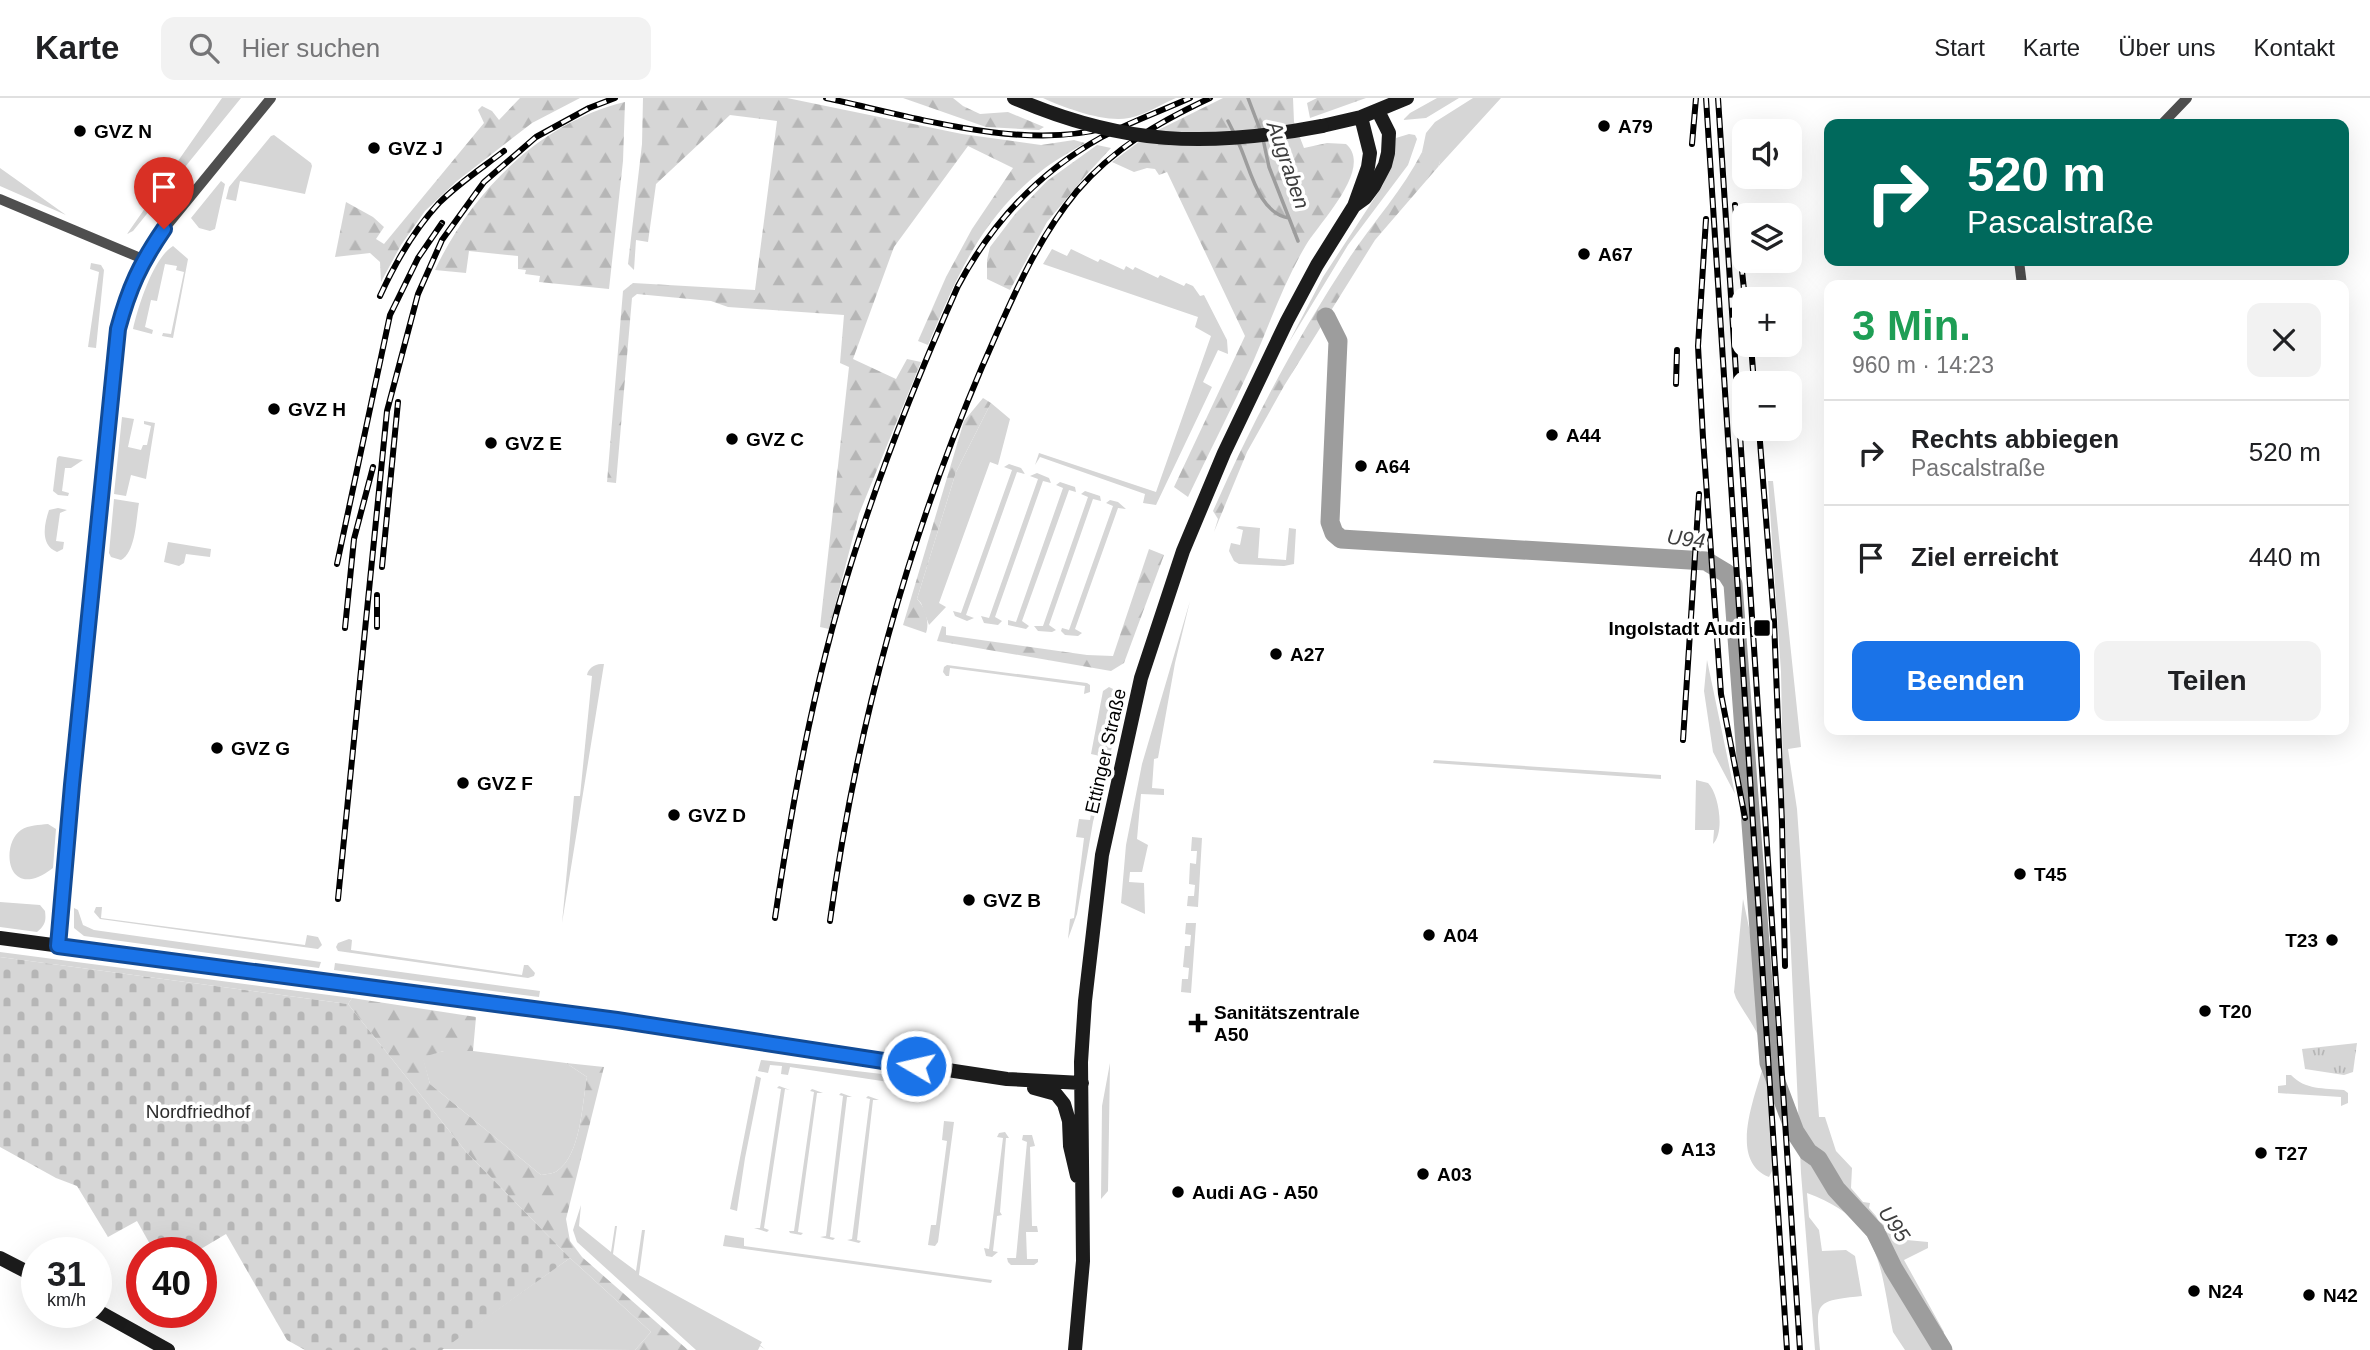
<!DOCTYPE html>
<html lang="de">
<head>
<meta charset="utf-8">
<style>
  body { margin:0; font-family:Arial,sans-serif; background:#f2f2f2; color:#202124; height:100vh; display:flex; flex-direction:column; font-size:26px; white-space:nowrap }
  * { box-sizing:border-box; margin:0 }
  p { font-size:23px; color:#757577 }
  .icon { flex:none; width:38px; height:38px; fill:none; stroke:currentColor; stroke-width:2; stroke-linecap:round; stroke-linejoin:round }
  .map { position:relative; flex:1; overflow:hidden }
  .details { position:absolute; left:1824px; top:182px; width:525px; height:455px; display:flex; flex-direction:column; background:#fff; border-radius:14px; box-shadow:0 7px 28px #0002 }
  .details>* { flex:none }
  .hud { position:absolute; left:1824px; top:21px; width:525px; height:147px; border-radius:14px; box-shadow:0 7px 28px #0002; background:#00695c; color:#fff; overflow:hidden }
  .fabs { position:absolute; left:1732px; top:21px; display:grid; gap:14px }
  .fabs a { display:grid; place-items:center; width:70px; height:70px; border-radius:14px; background:#fff; box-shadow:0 7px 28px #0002; font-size:35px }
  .speed { position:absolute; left:21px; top:1139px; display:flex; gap:14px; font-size:35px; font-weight:700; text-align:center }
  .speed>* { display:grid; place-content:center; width:91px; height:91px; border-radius:50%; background:#fff; box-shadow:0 7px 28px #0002; line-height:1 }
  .speed small { font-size:18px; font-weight:400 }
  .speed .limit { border:10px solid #d22; background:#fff; color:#111 }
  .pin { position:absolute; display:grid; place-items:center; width:60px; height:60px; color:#fff; margin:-72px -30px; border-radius:50% 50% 50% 0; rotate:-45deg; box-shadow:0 0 7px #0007 }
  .pin .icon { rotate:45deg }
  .me { position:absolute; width:77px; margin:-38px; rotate:279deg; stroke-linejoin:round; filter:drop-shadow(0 0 5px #0008) }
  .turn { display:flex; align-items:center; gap:24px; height:147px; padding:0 28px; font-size:32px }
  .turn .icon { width:91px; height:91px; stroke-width:2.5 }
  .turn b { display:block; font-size:49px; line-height:60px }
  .round { display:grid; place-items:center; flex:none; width:74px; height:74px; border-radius:14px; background:#f2f2f2 }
  .headline { display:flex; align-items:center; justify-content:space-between; height:119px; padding:0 28px }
  h1 { font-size:42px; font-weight:700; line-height:52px; color:#1e9e55 }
  .cta { display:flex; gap:14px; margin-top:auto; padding:14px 28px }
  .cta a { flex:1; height:80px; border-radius:14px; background:#1a73e8; color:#fff; font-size:28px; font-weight:700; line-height:80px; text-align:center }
  .cta a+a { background:#f2f2f2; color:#202124 }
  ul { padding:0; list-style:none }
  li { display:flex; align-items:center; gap:21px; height:105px; padding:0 28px; border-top:2px solid #e0e0e0 }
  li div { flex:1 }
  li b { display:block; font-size:26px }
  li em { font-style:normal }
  header { display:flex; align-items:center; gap:42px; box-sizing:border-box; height:98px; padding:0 35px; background:#fff; border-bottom:2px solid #e0e0e0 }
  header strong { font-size:33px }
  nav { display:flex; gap:38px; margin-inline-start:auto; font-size:24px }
  .search { width:490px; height:63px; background:#f2f2f2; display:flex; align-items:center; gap:18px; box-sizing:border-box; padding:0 24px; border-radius:14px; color:#757577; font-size:26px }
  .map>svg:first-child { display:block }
</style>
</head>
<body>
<header>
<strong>Karte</strong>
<div class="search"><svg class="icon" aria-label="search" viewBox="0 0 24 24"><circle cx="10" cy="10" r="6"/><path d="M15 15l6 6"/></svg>Hier suchen</div>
<nav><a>Start</a><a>Karte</a><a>Über uns</a><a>Kontakt</a></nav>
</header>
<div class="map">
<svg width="2370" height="1252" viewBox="0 0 2370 1252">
  <defs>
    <pattern id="forest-firs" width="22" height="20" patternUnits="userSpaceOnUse" patternTransform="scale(1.75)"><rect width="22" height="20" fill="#d6d6d6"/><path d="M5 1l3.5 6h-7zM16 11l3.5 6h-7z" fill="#b6b6b6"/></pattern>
    <pattern id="cemetery-stones" width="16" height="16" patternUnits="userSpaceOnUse" patternTransform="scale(1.75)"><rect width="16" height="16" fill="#d6d6d6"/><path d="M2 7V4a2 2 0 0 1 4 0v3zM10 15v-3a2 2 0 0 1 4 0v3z" fill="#b6b6b6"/></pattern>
    <pattern id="park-tufts" width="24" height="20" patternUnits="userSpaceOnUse" patternTransform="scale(1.75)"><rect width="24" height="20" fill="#d6d6d6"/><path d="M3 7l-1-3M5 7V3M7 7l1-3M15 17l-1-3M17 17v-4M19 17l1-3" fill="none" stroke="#b6b6b6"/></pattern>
  </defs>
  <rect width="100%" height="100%" fill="#fff"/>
  <!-- grass -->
  <path fill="#d6d6d6" d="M222 0H241L133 133 127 136Z
    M1043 0H1176C1161 6 1145 17 1129 20 1105 25 1065 10 1043 0Z
    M1437 0H1459L1426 20 1403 22 1410 15Z
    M1473 0H1501L1438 69 1440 64 1422 54 1426 35 1435 24Z
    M1409 36 1415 37 1417 41 1408 67 1348 147 1288 246 1323 179 1383 87 1392 64 1396 40Z
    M274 37 311 65 312 68 305 96 240 83 236 103 226 101 229 89 271 38Z
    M0 70 66 117 0 88Z
    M221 83 225 86 215 131 210 133 199 130 191 120Z
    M173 148 188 161 173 240 162 238 163 235 171 236 184 174 176 172 177 168 165 166 157 203 151 202 145 229 153 232 152 236 133 231C138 209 153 160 173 148Z
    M1052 151 1067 158 1071 151 1098 164 1100 161 1124 172 1126 168 1133 172 1135 169 1158 180 1160 177 1184 188 1186 185 1193 188 1200 198 1204 197 1227 242 1228 256 1218 252 1203 284 1212 289 1156 407 1143 405 1145 396 1040 359 1035 367 1039 355 1156 394 1211 238 1195 229 1198 219 1043 166Z
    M91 165 101 167 104 172 96 250 88 249 99 174 90 171Z
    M991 305 1010 321 998 367 990 364 939 505 946 509 929 527 921 505 917 501 956 374Z
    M122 319 134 321 128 349 141 352 143 347H147L151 328 144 326V323L155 325 146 381 131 377 126 398 114 396Z
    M59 358 83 362 71 370H65L62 393 69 395 68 398 58 397 53 393 57 360Z
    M1009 366 1021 370 1025 376 1017 374 966 517 974 520 967 523 955 518 953 513 961 515 1012 372 1004 369Z
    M1037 375 1049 380 1051 385 1043 383 995 519 1002 523 998 527 984 525 981 518 989 520 1038 381 1030 378Z
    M1768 383H1773L1801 649 1788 651 1797 711 1819 1019H1825L1836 1053 1852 1070 1851 1090 1863 1104 1870 1105 1869 1110 1896 1141 1928 1144V1150L1904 1162 1944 1234 1934 1252H1905L1893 1234C1879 1165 1882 1123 1807 1095L1809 1119 1819 1132 1822 1153 1846 1152 1855 1158 1862 1198C1813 1203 1816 1204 1820 1252H1815L1801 1075 1783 677 1781 574Z
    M1060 384 1075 389 1076 394 1069 392 1022 523 1029 528 1026 531 1008 527V522L1016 524 1063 390 1056 387Z
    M1085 393 1100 398 1101 403 1093 401 1049 527 1056 532 1052 534 1038 533 1034 528H1043L1088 399 1081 396Z
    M114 401 139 405C136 421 136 454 121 462L111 459 109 455Z
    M1110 402 1118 404 1126 411 1118 410 1075 531 1082 535 1078 538 1065 537 1061 533 1062 530 1069 532 1113 408 1106 405Z
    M58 410 67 412 60 415 56 443 64 444 63 451 57 454C40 447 44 427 49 412Z
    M1239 428 1260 430 1258 460 1286 462 1289 430 1296 431 1294 466 1284 468 1239 466 1234 463 1229 453 1231 445 1240 447 1243 432 1236 430Z
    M168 444 211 451 210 459 186 456 184 465 179 468 164 464Z
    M1190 503 1175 565 1158 660 1154 661 1152 690 1164 691V697L1141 696 1137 741 1148 747 1142 774H1130L1129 784 1144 785 1145 816 1121 805 1126 747 1142 666Z
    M1707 562 1735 696 1713 654 1704 593Z
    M601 566H604L562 825 574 698H580L592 578 587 577C588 571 594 566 601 566Z
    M947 567 1087 585 1090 587V594L1084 596 1085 588 950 570 949 578H946L943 574 944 569Z
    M1109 589 1117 593 1116 633 1093 724 1077 816 1068 841 1070 821 1074 820 1084 740 1076 739 1079 721 1090 722 1100 658 1091 656 1103 593Z
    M1434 662 1661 677V681L1433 665Z
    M1696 682 1708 685C1719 696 1725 735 1713 746L1714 732H1695Z
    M48 726 56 731 53 770C6 806 0 746 21 732 29 727 39 727 48 726Z
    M1192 739 1202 740 1198 809 1187 808 1188 798H1194L1195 787 1189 786 1190 765 1196 766 1197 753H1191Z
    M1743 801 1760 882 1773 1071 1769 1079C1727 1062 1756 997 1764 965 1765 939 1748 922 1736 900L1734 894Z
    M0 804 40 807 45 813C46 822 46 827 37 834L0 829Z
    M96 809H102L101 820 305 847 307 837 318 839 322 847 318 851 100 821 94 814Z
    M74 810 78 812 83 827 94 832 321 864 319 870 84 838 74 830Z
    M1186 825H1196L1191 895 1181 894 1182 881H1188L1189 870 1183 869 1185 848H1190L1191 837 1185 836Z
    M349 841 352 842 351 852 522 877 524 867H528L535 875 534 878 528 880 338 853 336 849 338 845Z
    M0 854 352 900 348 906 0 859Z
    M335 865 540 893 539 899 334 872Z
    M444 953H473L566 965 587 979C582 1006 581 1057 557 1073 553 1076 546 1076 541 1077L430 986 422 958Z
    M761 962 899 978 905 986 898 989 895 985 790 969 788 977 781 976 782 968 770 967 768 975 758 973Z
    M1110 965 1108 1093 1101 1101 1102 1008Z
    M2286 977H2291C2305 992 2324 990 2344 992L2348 995V1005L2341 1008V999L2278 995V988L2286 987Z
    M756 978 761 980 745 1060 737 1113 730 1111Z
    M779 988 790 992 785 991 764 1130 769 1132 767 1134 754 1130H760L781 991 777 990Z
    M812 991 823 995H817L798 1134 803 1135 801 1137 790 1135 789 1133H794L814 994 810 993Z
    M841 995 852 999H847L830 1139 835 1140 833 1142 820 1139 826 1138 843 998 839 997Z
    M868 998 879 1002H873L857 1142 861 1143 859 1145 847 1142 852 1141 870 1001 866 1000Z
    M944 1023 954 1024 938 1144 935 1148 928 1147 931 1127H936L947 1043 942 1042Z
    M1005 1034 1009 1040H1006L1000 1114 1002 1117 997 1118 993 1153 998 1154 992 1159 986 1158 984 1150 989 1151 1003 1040 997 1039 999 1035Z
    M1023 1037H1032L1035 1048 1030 1049 1032 1128H1037L1038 1134H1026L1027 1161H1038V1164L1034 1167H1011L1008 1164 1007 1160H1016L1027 1044 1022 1042Z
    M581 1107 579 1128 611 1154 615 1128H617L613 1156 636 1173 642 1132H645L639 1177 762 1244 760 1247 766 1252 760 1248 758 1252H696L577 1144 573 1132Z
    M725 1137 744 1140V1148L992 1182 991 1185 723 1148Z
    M570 1160 651 1234 635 1252 442 1251Z"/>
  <!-- forest -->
  <path fill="url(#forest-firs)" d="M520 0H580L532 25 457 83 425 113 401 147 381 184 380 164 370 155 335 159 346 104 373 119 384 129 376 141 384 146 484 25 478 12 482 8 492 13 499 22Z
    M643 0H787L962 36 1041 47 1074 42 1085 45C1072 53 1057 61 1045 70 981 119 958 176 928 247L918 243 946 179 972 131 1013 70 968 48 894 149 853 261 896 281 907 261 921 264 859 416 829 531 820 529 849 269 840 265 844 217 728 209 711 203 637 196 632 200 616 385 607 384 623 193 633 185 755 192 777 23 730 17 656 86 648 144 636 142 634 172 628 166 642 46Z
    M903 0H953L963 8 980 16 1008 14 1044 29 1039 32 986 29Z
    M1223 0H1293L1294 24 1304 50 1327 45 1346 46C1374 70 1319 125 1306 147 1284 184 1270 225 1253 264 1232 310 1209 354 1188 399L1174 389 1245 238 1167 74 1159 77 1155 71 1147 70 1134 74 1112 64 1148 37Z
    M1317 0H1366L1310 20 1307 5Z
    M625 4 623 63 609 191 539 184 540 178 525 176 526 172 518 171V158L469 153 466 175 435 172C471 95 540 24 625 4Z
    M1097 47 1111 50 1087 76 1047 124 1010 192 987 181V162L990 149 1016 115 1047 83Z
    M1422 54 1433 56 1440 64 1438 69 1375 142 1284 288 1247 354 1214 434 1218 421 1213 413C1252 324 1297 240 1350 159 1373 124 1403 92 1422 54Z
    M983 300 991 305 956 374 917 501C925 509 930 524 926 535L903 527 964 323Z
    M1149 451 1164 457 1124 565 1111 573 937 543 942 528 946 529V537L1087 557 1113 558Z
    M352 900 476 919 473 953H444L423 959 430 986 541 1077C546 1076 553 1076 557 1073 581 1057 582 1006 587 979L566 965 604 969 566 1121 570 1143 582 1159 688 1252H635L651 1234 570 1160 467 1055 348 906Z"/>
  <!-- cemetery -->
  <path fill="url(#cemetery-stones)" d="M0 859 348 906 467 1055 570 1160 442 1252H305L287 1242 226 1136 194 1155H155L137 1123 108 1139 77 1088 56 1080 0 1049Z"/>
  <!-- park -->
  <path fill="url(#park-tufts)" d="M2357 945 2353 974 2344 977 2305 971 2302 951Z"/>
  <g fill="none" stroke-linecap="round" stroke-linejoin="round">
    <!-- stream -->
    <path stroke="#9d9d9d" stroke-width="3.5" d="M1248 0 1261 34
      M1228 23 1235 37
      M1263 41 1269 69 1298 143
      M1238 44C1250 68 1257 115 1289 120
      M1326 219 1333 230
      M1824 1073 1836 1091 1875 1133 1903 1191 1941 1250"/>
    <!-- river -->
    <path stroke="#9d9d9d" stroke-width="19" d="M1326 219 1338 243 1330 424 1334 435 1341 441 1706 463 1726 475 1733 486 1769 965 1795 1034 1808 1054 1818 1061 1836 1091 1875 1133 1893 1170 1943 1252"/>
    <!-- street -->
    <path stroke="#4f4f4f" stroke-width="10" d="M2162 26 2187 0
      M0 101 143 161
      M2019 163 2022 187
      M58 848 72 687 118 231 131 187 143 161 164 131 271 0"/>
    <!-- secondary -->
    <path stroke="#1c1c1c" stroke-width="14" d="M1322 28 1361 19 1407 0
      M1354 108 1368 69 1370 55 1361 19
      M0 840 617 922 1007 981 1082 985
      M1034 990 1056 996 1064 1006 1069 1023 1070 1048 1077 1078
      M0 1160 37 1179
      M96 1212 168 1252
      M1075 1252 1083 1163 1081 964 1085 903 1102 757 1141 580 1183 453 1224 355 1287 223 1317 167 1354 108 1365 100 1374 88 1385 67 1388 55 1389 35 1378 13"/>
    <!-- rail casing -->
    <g stroke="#000" stroke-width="6">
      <path id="rail" d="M826 0C910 18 1025 54 1108 29
        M1706 0 1787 1252
        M1718 0 1800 1252
        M1692 46 1696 0
        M1735 107 1745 201
        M1706 121 1698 248 1703 340 1721 596 1745 720
        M380 198C395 165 414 132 439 105 459 85 482 70 504 53
        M1751 247 1754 285
        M1676 286 1677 252
        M1759 331 1774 523 1782 724 1785 868
        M337 466 390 217 418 160 442 125
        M382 469 398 304
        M377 529V497
        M345 530 354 441 373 369
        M1683 642 1699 396
        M338 801 387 313 418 196 442 142 484 84 536 39 589 10 615 0
        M775 820C794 692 818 564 859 441 887 355 921 271 958 188 991 126 1039 74 1102 39 1130 24 1161 13 1190 0
        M830 823C856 632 906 447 982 269 1009 208 1034 145 1077 93 1114 50 1159 24 1210 0"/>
    </g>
    <!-- rail -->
    <use href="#rail" stroke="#fff" stroke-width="3.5" stroke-dasharray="10" stroke-linecap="butt"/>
    <!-- secondary-bridge -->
    <path stroke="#1c1c1c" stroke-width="14" d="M1014 0C1122 47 1207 50 1322 28"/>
  </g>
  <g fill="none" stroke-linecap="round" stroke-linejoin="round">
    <!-- route casing -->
    <g stroke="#114b97" stroke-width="18">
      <path id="route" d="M164 131C140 166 129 190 118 231L72 687 58 848 617 922 916 968"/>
    </g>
    <!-- route -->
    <use href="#route" stroke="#1a73e8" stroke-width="12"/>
  </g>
  <!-- markers -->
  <g fill="#000" stroke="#fff" stroke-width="2.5">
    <circle cx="1604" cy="28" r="7"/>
    <circle cx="80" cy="33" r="7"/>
    <circle cx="374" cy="50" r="7"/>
    <circle cx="1584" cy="156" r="7"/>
    <circle cx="274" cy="311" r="7"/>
    <circle cx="1552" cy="337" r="7"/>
    <circle cx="732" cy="341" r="7"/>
    <circle cx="491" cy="345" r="7"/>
    <circle cx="1361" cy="368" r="7"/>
    <rect x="1753" y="521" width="18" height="18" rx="3.5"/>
    <circle cx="1276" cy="556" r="7"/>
    <circle cx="217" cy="650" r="7"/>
    <circle cx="463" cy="685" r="7"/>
    <circle cx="674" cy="717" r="7"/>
    <circle cx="2020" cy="776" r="7"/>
    <circle cx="969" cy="802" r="7"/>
    <circle cx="1429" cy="837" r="7"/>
    <circle cx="2332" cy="842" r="7"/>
    <circle cx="2205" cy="913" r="7"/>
    <path d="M1194.5 914.5h7v7h7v7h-7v7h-7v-7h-7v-7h7z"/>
    <circle cx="1667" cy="1051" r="7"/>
    <circle cx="2261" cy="1055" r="7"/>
    <circle cx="1423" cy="1076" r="7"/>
    <circle cx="1178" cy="1094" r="7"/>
    <circle cx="2194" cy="1193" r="7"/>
    <circle cx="2309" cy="1197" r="7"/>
  </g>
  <g text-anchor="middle" stroke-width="7" stroke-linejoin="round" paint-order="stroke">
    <!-- poi labels -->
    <g font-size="19" font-weight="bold" fill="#000" stroke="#fff" text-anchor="start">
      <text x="1618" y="35">A79</text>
      <text x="94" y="40">GVZ N</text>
      <text x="388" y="57">GVZ J</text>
      <text x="1598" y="163">A67</text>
      <text x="288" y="318">GVZ H</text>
      <text x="1566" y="344">A44</text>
      <text x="746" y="348">GVZ C</text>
      <text x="505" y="352">GVZ E</text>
      <text x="1375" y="375">A64</text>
      <text x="1746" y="537" text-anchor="end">Ingolstadt Audi</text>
      <text x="1290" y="563">A27</text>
      <text x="231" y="657">GVZ G</text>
      <text x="477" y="692">GVZ F</text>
      <text x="688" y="724">GVZ D</text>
      <text x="2034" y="783">T45</text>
      <text x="983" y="809">GVZ B</text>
      <text x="1443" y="844">A04</text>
      <text x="2318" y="849" text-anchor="end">T23</text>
      <text x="2219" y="920">T20</text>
      <text x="1214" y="921">Sanitätszentrale<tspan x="1214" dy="22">A50</tspan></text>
      <text x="1681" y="1058">A13</text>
      <text x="2275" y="1062">T27</text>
      <text x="1437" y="1083">A03</text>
      <text x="1192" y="1101">Audi AG - A50</text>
      <text x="2208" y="1200">N24</text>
      <text x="2323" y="1204">N42</text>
    </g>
    <!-- street labels -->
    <g font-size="19" fill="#000" stroke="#fff">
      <text transform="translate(1105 653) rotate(-77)" y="7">Ettinger Straße</text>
    </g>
    <!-- park labels -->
    <g font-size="19" fill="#2d2d2d" stroke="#fff">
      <text x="198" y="1020">Nordfriedhof</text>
    </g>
    <!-- water labels -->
    <g font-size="21" font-style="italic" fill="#3e3e3e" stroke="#fff">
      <text transform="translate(1288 67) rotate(71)" y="7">Augraben</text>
      <text transform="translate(1686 441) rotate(7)" y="7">U94</text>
      <text transform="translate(1894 1126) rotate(55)" y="7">U95</text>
    </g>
  </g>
</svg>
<div class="fabs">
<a><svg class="icon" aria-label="sound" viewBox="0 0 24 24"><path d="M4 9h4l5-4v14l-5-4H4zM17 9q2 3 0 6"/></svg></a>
<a><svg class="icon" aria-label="layers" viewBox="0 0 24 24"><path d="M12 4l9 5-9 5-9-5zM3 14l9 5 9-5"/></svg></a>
<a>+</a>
<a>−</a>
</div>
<div class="speed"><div>31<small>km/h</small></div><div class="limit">40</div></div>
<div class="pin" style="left:164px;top:131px;background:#d93025"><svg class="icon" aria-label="arrive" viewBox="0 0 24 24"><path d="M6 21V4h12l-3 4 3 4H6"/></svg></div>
<svg class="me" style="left:916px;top:968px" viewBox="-20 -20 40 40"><circle r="17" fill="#1a73e8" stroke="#fff" stroke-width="3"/><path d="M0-11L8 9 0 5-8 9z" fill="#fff"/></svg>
<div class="hud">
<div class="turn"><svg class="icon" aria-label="right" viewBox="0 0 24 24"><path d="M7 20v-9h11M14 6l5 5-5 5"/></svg><div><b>520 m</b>Pascalstraße</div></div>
</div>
<section class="details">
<div class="headline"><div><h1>3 Min.</h1><p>960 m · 14:23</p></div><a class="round"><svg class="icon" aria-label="close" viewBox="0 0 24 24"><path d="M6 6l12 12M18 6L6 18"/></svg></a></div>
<ul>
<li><svg class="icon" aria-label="right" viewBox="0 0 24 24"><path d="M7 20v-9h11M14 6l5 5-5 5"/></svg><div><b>Rechts abbiegen</b><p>Pascalstraße</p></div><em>520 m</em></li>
<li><svg class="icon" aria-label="arrive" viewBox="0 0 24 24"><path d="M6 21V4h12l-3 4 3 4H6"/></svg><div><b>Ziel erreicht</b></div><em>440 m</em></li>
</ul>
<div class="cta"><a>Beenden</a><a>Teilen</a></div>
</section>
</div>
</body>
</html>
